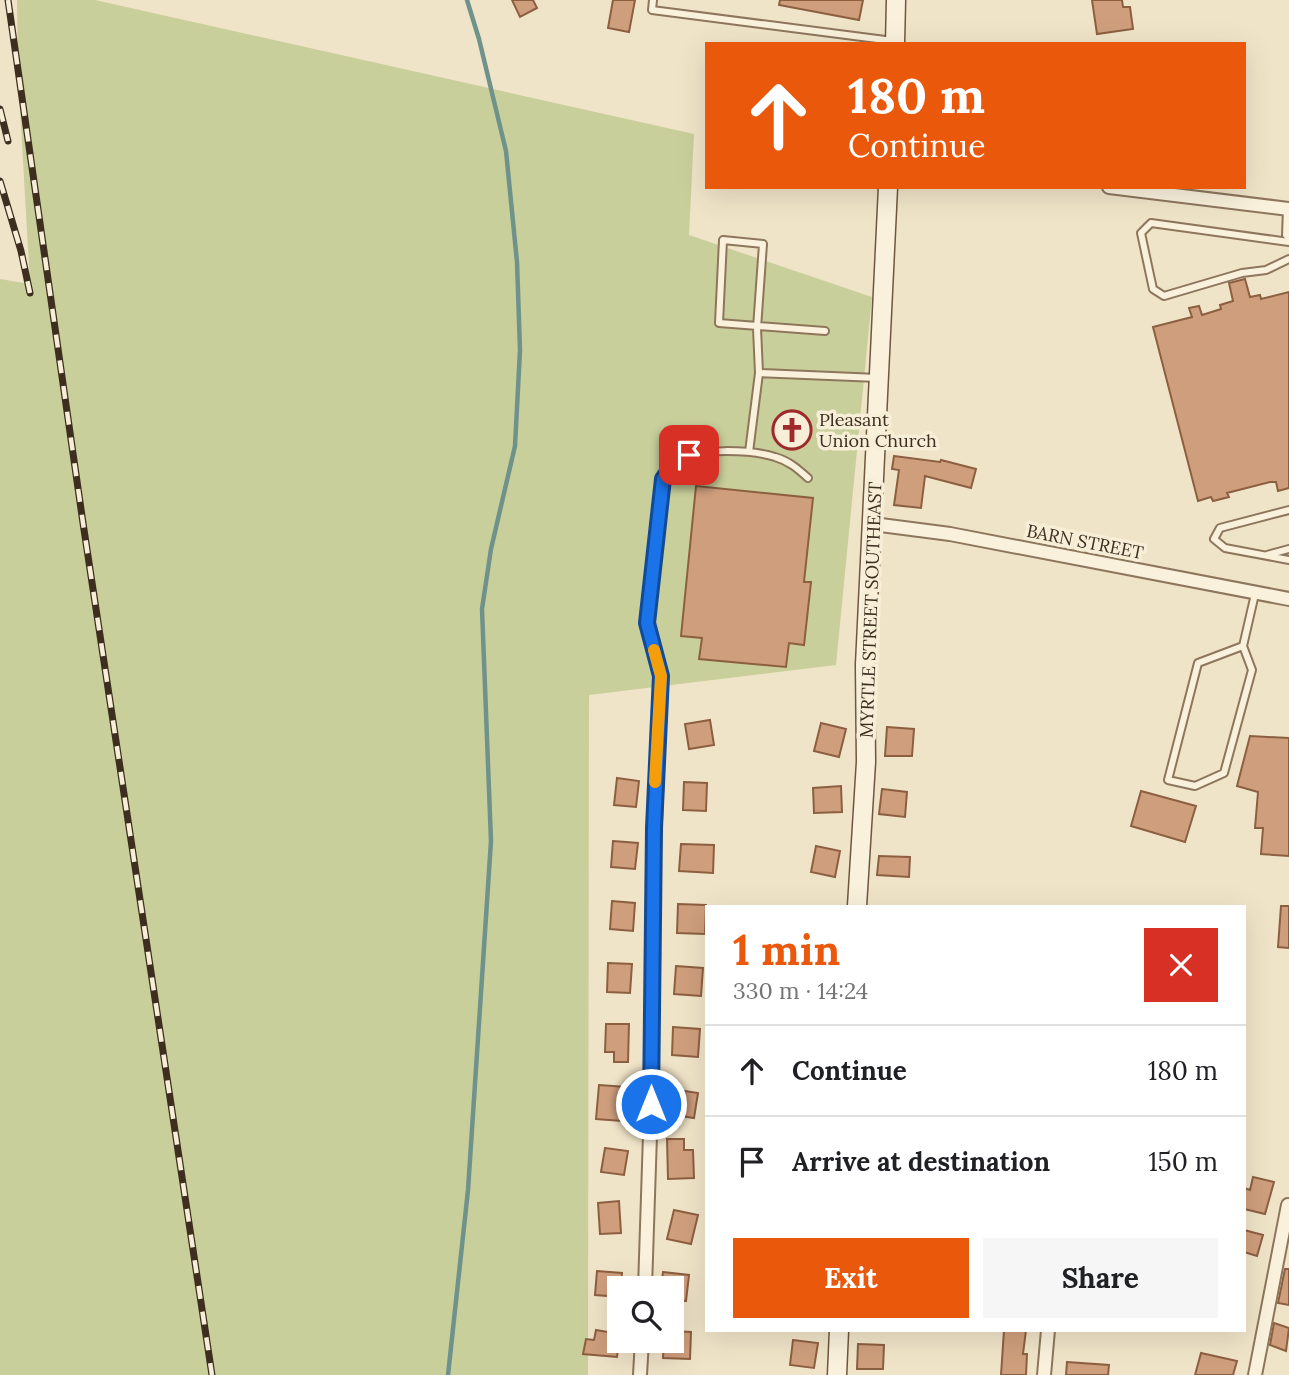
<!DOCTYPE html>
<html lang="en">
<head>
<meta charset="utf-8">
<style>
  body { margin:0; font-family:Lora,serif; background:#f6f6f6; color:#202124; height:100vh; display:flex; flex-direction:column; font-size:26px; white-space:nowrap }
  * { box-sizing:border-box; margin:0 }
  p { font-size:23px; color:#757577 }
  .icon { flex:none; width:38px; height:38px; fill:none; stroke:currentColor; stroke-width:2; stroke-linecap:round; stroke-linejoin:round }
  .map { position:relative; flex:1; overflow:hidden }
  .panel { position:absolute; left:705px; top:905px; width:541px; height:427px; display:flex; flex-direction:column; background:#fff; border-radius:0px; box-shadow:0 7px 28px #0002 }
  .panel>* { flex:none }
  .hud { position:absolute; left:705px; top:42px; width:541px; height:147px; border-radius:0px; box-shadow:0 7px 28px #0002; background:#ea580c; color:#fff; overflow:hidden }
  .fabs { position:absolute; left:607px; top:1276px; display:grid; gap:14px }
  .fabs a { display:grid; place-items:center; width:77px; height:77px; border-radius:0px; background:#fff; box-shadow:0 7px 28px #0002; font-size:35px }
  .pin { position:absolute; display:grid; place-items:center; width:60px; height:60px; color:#fff; margin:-30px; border-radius:14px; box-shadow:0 4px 10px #0006 }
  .me { position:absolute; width:77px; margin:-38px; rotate:0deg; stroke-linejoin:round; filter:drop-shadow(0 0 5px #0008) }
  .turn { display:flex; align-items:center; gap:24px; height:147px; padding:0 28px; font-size:32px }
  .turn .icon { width:91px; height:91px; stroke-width:2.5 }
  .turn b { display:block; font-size:49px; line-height:60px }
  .round { display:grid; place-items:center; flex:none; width:74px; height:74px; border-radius:0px; background:#f6f6f6 }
  .headline { display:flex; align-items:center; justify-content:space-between; height:119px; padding:0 28px }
  h1 { font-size:42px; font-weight:700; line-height:52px; color:#ea580c }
  .button { display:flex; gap:14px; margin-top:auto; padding:14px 28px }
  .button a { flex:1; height:80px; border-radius:0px; background:#ea580c; color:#fff; font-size:28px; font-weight:700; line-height:80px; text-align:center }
  .button a+a { background:#f6f6f6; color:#202124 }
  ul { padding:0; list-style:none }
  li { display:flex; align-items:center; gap:21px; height:91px; padding:0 28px; border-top:2px solid #e0e0e0 }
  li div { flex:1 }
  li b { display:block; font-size:26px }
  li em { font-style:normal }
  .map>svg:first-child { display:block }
</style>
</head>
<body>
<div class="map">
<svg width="1289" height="1375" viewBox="0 0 1289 1375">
  <rect width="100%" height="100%" fill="#f0e4c8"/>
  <!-- green -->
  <path fill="#c9cf9b" d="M17 0H95L694 134 689 235 872 297 836 665 589 695 588 1375H0V279L30 284 18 73Z"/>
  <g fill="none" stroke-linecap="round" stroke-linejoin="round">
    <!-- stream -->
    <path stroke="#6f938a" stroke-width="4.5" d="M448 1375 468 1190 491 841 482 609 491 549 515 446 520 350 517 262 506 151 479 39 467 0"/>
  </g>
  <!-- building -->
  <path fill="#cf9f7d" stroke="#8d5f41" stroke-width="2" d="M512 0H533L537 8 520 17Z
    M613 0H635L629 32 608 28Z
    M780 0H863L859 20 779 5Z
    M1092 0H1122L1123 7H1130L1133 29 1097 34Z
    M1245 279 1250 297 1260 295 1261 299 1289 292V488L1278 491 1276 482H1270L1227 493 1229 497 1213 501 1211 497 1198 501 1153 327 1192 317 1189 308 1199 306 1202 315 1221 309 1220 305 1233 301 1229 283Z
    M894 456 940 462 941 460 976 469 971 488 925 476 921 508 894 505 899 470 892 469Z
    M696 486 813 498 804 582H811L804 645 789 643 786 667 699 659 702 638 681 636Z
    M710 720 714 745 689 749 685 724Z
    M821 723 846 729 839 757 814 751Z
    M887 727 914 729 912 756H885Z
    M1250 736 1289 738V856L1261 854 1263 828H1255L1258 792 1237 786Z
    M617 778 639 781 636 807 614 805Z
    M684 782 707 783 706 811 683 810Z
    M841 786 842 812 814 813 813 788Z
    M882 789 907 792 905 817 879 814Z
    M1141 791 1196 806 1185 842 1131 826Z
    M613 841 638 843 635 869 611 867Z
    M681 844 714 845 713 873 679 871Z
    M816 846 840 851 835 877 811 872Z
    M879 856 910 857 909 877 877 875Z
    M612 901 635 903 633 931 610 929Z
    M678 904 706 905 705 934 677 933Z
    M1281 906H1289V948L1278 947Z
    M608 963 632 964 630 993 607 992Z
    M676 966 703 968 701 996 674 994Z
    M606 1024H629L628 1062H614V1052H605Z
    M673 1027 700 1029 698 1057 672 1055Z
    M599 1085 626 1087 622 1121 596 1119Z
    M672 1089 698 1093 694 1118 667 1114Z
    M667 1139H684V1150H693L694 1178 668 1179Z
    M605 1148 628 1151 624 1175 601 1172Z
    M1253 1177 1274 1182 1265 1214 1244 1209V1188L1250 1190Z
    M619 1201 621 1233 600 1234 598 1203Z
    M674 1210 698 1215 691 1244 667 1239Z
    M1244 1230 1263 1235 1257 1256 1244 1252Z
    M1285 1269H1289V1305L1278 1303Z
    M597 1271 622 1273 620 1297 595 1295Z
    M663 1272 689 1275 686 1301 672 1299V1288H661Z
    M1274 1323 1289 1328 1286 1351 1270 1345Z
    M596 1330 620 1334 617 1357 583 1354 586 1339 594 1340Z
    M1004 1330H1026L1023 1354H1027L1026 1375H1001Z
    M672 1331 691 1332 690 1359 663 1358 664 1340H672Z
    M793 1340 818 1343 814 1368 790 1365Z
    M858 1344 884 1345 883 1369H857Z
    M1201 1353 1237 1361 1233 1375H1195Z
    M1067 1362 1109 1365 1108 1375H1066Z"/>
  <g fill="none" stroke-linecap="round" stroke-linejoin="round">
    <!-- lane casing -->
    <g stroke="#8d765c" stroke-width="10">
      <path id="lane" d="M653 0 652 10 893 41
        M1287 209 1286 235 1289 238
        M1289 242 1151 223 1141 233 1153 289 1164 296 1242 273 1266 270 1289 259
        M759 373 878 378
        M749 452 759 373 757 328 763 244 723 240 719 323 825 331
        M1289 510 1220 528 1214 539 1225 548 1289 560
        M1267 555 1289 549
        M1243 646 1198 663 1168 780 1195 786 1224 773 1252 670 1243 646 1255 594
        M658 740 661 676 647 623 664 479C667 473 671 465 677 461 696 447 753 450 775 457 789 461 798 469 808 478"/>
    </g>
    <!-- street casing -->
    <g stroke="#8d765c" stroke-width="16">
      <path id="street" d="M1109 187 1289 209
        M873 524 950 534 1289 599
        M645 1288 651 1104 653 877 658 740
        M640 1375 642 1340
        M1044 1375 1048 1330
        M1255 1375 1288 1205"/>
    </g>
    <!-- secondary casing -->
    <g stroke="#6f573f" stroke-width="21">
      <path id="secondary" d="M895 44 896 0
        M857 906 866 762 865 665 888 187
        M837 1375 839 1330"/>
    </g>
    <!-- lane -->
    <use href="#lane" stroke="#faf1dc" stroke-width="6"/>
    <!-- street -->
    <use href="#street" stroke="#faf1dc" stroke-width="12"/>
    <!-- secondary -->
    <use href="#secondary" stroke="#faf1dc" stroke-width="18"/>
    <!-- rail casing -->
    <g stroke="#3d2e20" stroke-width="7">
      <path id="rail" d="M8 0 83 523 212 1375
        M0 109 8 141
        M0 181 21 251 30 293"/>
    </g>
    <!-- rail -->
    <use href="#rail" stroke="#f7eed8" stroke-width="4.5" stroke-dasharray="13" stroke-linecap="butt"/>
  </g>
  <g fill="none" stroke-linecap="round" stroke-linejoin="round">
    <!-- route casing -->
    <g stroke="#114b97" stroke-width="18">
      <path id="route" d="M651 1104 654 828 661 676 647 623 663 479 675 462 689 455"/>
    </g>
    <!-- route -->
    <use href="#route" stroke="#1a73e8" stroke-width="12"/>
    <!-- slow -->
    <path stroke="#f59e0b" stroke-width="12" d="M654 650 661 676 655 782"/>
  </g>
  <!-- icons -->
  <defs>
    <g id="church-ring" transform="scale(2.0125)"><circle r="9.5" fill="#f7eed8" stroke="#9e2a2b" stroke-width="1.5"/><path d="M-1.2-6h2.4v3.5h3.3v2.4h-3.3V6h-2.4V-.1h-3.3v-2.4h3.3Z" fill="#9e2a2b"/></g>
  </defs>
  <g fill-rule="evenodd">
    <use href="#church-ring" x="792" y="430"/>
  </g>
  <g text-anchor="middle" stroke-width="7" stroke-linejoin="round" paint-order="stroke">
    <!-- poi labels -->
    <g font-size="18" fill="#3d2e20" stroke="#f7eed8" text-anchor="start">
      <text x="819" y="426">Pleasant<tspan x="819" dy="21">Union Church</tspan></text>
    </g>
    <!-- street labels -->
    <g font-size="18" fill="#3d2e20" stroke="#f7eed8">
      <text transform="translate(1085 542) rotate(11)" y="6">BARN STREET</text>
      <text transform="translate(871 610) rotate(-88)" y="6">MYRTLE STREET SOUTHEAST</text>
    </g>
  </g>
</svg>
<div class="fabs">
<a><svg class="icon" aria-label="search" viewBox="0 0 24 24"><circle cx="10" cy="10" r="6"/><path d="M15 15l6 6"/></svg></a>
</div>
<div class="pin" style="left:689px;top:455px;background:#d93025"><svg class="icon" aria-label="arrive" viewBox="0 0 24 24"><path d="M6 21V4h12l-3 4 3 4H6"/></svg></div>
<svg class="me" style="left:651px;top:1104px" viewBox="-20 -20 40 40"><circle r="17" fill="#1a73e8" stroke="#fff" stroke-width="3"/><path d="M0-11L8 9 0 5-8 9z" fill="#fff"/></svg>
<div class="hud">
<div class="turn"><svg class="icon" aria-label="ahead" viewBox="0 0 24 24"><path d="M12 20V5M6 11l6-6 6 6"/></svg><div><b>180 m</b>Continue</div></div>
</div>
<section class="panel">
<div class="headline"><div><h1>1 min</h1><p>330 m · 14:24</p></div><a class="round" style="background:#d93025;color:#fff"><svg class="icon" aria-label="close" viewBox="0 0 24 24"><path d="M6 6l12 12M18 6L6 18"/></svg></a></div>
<ul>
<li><svg class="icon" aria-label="ahead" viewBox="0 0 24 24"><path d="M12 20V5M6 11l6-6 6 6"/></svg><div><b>Continue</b></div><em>180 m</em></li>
<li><svg class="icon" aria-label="arrive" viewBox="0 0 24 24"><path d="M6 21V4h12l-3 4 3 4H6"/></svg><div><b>Arrive at destination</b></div><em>150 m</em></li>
</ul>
<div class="button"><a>Exit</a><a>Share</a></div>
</section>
</div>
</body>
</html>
